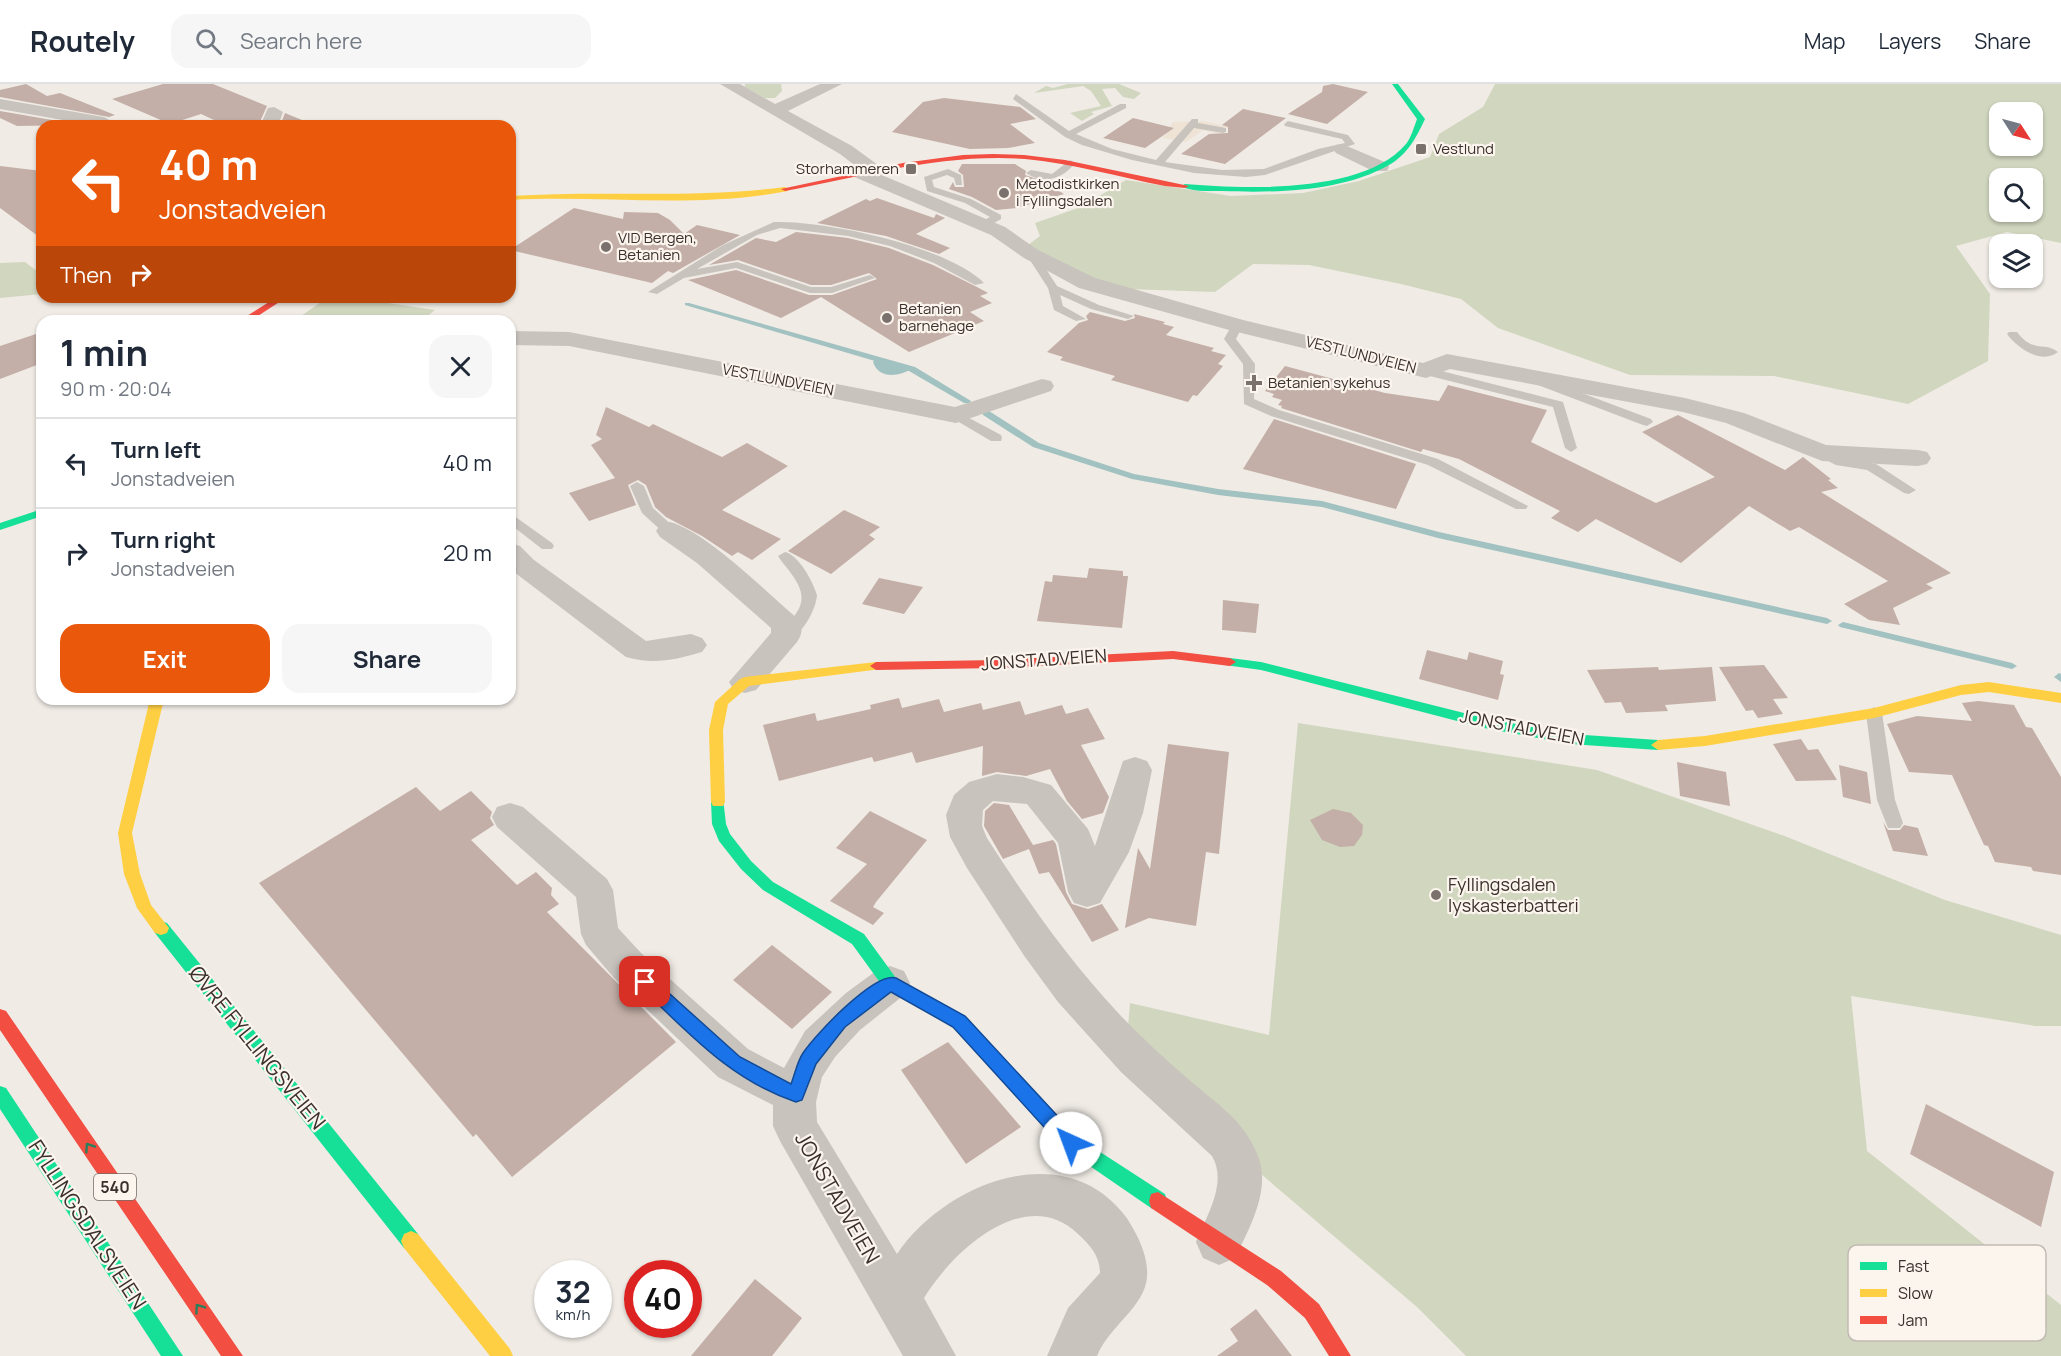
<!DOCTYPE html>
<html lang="en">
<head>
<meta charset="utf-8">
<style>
  body { margin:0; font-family:Manrope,sans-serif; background:#f6f6f7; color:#1f2937; height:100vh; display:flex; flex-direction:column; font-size:22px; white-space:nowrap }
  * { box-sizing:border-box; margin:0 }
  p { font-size:20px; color:#747a83 }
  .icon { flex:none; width:33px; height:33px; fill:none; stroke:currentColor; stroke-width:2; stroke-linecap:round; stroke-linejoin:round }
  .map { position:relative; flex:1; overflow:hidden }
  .panel { position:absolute; left:36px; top:231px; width:480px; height:390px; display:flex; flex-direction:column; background:#fff; border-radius:18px; box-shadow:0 2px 4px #0004 }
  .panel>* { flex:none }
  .banner { position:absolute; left:36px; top:36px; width:480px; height:183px; border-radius:18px; box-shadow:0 2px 4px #0004; background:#ea580c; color:#fff; overflow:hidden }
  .needle { width:39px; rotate:126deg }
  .tools { position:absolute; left:1989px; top:18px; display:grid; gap:12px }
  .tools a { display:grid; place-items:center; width:54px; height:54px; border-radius:12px; background:#fff; box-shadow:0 2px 4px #0004; font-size:30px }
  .speed { position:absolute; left:534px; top:1176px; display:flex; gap:12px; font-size:30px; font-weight:700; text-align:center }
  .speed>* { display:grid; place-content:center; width:78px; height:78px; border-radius:50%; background:#fff; box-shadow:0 2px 4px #0004; line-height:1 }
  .speed small { font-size:15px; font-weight:400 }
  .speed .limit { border:9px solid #d22; background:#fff; color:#111 }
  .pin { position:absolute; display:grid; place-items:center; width:51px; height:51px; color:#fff; margin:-26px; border-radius:12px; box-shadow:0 3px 9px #0006 }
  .me { position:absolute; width:66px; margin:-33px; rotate:317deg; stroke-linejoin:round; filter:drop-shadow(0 0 4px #0008) }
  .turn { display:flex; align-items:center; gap:21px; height:126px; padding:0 24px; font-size:27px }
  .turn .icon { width:78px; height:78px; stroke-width:2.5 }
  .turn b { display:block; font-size:42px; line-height:51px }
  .then { display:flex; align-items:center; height:57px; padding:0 24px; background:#0003; gap:12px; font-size:22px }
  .round { display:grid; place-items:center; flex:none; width:63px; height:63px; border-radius:18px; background:#f6f6f7 }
  .summary { display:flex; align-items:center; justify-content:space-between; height:102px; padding:0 24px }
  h1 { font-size:36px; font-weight:700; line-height:45px }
  .cta { display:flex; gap:12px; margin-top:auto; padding:12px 24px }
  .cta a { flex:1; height:69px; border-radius:18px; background:#ea580c; color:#fff; font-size:24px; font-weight:700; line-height:69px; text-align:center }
  .cta a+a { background:#f6f6f7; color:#1f2937 }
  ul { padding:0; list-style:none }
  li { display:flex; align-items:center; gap:18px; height:90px; padding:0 24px; border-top:2px solid #e0e1e3 }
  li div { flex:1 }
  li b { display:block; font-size:22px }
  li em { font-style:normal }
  header { display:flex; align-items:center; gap:36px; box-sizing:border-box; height:84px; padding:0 30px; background:#fff; border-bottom:2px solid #e0e1e3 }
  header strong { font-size:28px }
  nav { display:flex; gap:33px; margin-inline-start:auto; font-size:21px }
  .search { width:420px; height:54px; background:#f6f6f7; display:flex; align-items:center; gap:15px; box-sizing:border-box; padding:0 21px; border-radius:18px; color:#747a83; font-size:22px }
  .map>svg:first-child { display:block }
</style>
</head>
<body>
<header>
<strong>Routely</strong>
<div class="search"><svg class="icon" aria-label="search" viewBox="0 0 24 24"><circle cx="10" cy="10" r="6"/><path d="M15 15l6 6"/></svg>Search here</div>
<nav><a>Map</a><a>Layers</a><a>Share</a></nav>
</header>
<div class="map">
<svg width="2061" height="1272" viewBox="0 0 2061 1272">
  <rect width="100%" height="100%" fill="#f0ebe5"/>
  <!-- green -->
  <path fill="#d1d6bf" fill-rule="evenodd" d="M745 0H781L782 7 775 14H765L745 3Z
    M1068 0H1119L1141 9 1134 15 1123 13 1115 4 1102 5 1112 22 1091 28 1094 30 1082 37 1070 29 1101 22 1091 7 1083 2 1034 9 1046 2 1053 4Z
    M1495 0H2061V159L2007 148 1956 162 1990 210 1988 277 1908 320 1774 292 1630 291 1498 244 1461 215 1401 200 1309 181 1253 180 1215 208 1128 205 1052 181 1020 167 1040 152 1035 139 1081 123 1126 96 1231 112 1303 109 1359 97 1430 73 1439 50 1483 23ZM2000 28H2032V62H2000ZM2000 94H2032V128H2000Z
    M25 178 42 191V210L0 214V179Z
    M328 213H347L435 226 421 237H294Z
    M1298 639 1597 686 1787 753 1945 816 2061 851V942H2035L1851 912 1867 1067 2061 1221V1272H1466L1417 1223 1193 1032 1127 955 1130 919 1269 951Z"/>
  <!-- plaza -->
  <path fill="#eee3d5" d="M1203 37 1228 43 1218 50 1203 46 1186 58 1163 54 1173 38Z"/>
  <!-- water -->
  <path fill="#a1c2c1" d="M876 274 912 285C899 292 879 296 873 278Z"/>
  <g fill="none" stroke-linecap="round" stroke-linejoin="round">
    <!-- stream -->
    <path fill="#a1c2c1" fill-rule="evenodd" d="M685 219H689L915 283 971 317 970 319H964L909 287 685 221Z
      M983 327H989L1039 359 1134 390 1218 405 1322 417 1439 448 1827 534 1832 537 1827 540 1438 454 1322 423 1218 411 1132 395 1033 363 983 331Z
      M1843 538 2012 579 2017 582 2012 585 1840 543 1838 541Z
      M2059 589 2061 590V598L2054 593Z"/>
  </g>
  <!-- building -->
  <path fill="#c3afa7" d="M26 0 47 12 60 9 115 31 109 33 0 13V6Z
    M163 0H213L267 22 258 42H227L201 30 170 40 112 15Z
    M1333 0 1368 8 1327 40 1288 30 1322 8 1323 2Z
    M944 14 1020 23 1036 35 1010 40 1035 59 1008 64 970 65 892 48 923 18Z
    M1243 25 1286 34 1225 80 1181 70 1209 50 1228 49V43L1222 41Z
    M0 27 81 41 17 42 0 34Z
    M285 29 314 41V42H280Z
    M1133 34 1174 44 1145 64 1103 54Z
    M962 80H1015L1026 87 1025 91 1043 97 1064 110 1017 124 996 126 972 113 949 105 953 98 955 103H964L963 91 958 87Z
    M0 82 42 87V155L0 124Z
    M877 114 934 134 936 130 945 134 916 150 950 164 939 170 886 152 817 139 866 115 870 117Z
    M574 124 623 135 624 128 658 129 670 136 684 150 697 141 740 151 673 189 668 187 652 199 510 166Z
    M796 148 848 154 889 164 933 181 977 203 988 209 980 212 992 219 970 228 984 237 909 268 821 213 781 234 688 196 736 186 809 211H832L877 195 869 189 831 201H811L738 176 709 181 756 154 776 158Z
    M1090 228 1125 237 1135 234 1134 230 1165 238 1163 240 1174 243 1166 251 1214 264 1211 267 1226 271 1218 280 1223 282 1197 312 1193 311 1188 318 1111 296 1115 292 1060 276 1063 273 1047 268 1079 239 1088 236 1086 232Z
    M42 248V279L0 295V262Z
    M1285 282 1385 309 1439 317 1448 301 1547 326 1531 358 1656 419 1715 393 1642 348 1678 331 1785 386 1803 373 1831 395 1828 396 1838 404 1821 408 1951 489 1926 500 1933 504 1893 524 1900 541 1869 536 1844 520 1888 497 1799 443 1790 447 1749 422 1681 479 1596 435 1578 448 1551 434 1560 427 1459 375 1423 365 1421 368 1281 324 1282 322 1278 321 1282 316 1272 313 1274 310 1265 307Z
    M606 323 649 343 653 340 722 373 747 359 788 382 722 426 781 455 752 476 738 468 732 472 702 452 666 433 655 423 646 401 638 396 628 401 636 421 589 437 569 409 615 394 591 361 602 355 596 351Z
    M1274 335 1416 380 1396 425 1243 385Z
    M844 426 880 443 869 451 875 455 831 490 788 467Z
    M1089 484 1123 487V492H1128L1122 544 1037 537 1045 497 1052 498 1053 491 1087 494Z
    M879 494 923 503 904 530 862 520Z
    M1223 516 1259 520 1256 549 1222 546Z
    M1427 566 1467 576 1469 568 1503 577 1500 590 1504 591 1498 616 1419 595Z
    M1764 581 1788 614 1773 615 1783 630 1758 634 1753 626 1746 627 1719 583Z
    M1658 583 1659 586 1712 583 1716 617 1665 621 1668 627 1626 629 1621 618 1605 619 1587 586Z
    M899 614 902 624 939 615 944 628 981 619 983 626 1020 617 1025 631 1062 621 1066 630 1088 624 1105 655 1081 661 1109 713 1103 729 1082 735 1067 717 1050 685 1026 692 997 688 982 692 983 662 916 679 912 668 874 678 872 673 779 697 763 641 815 629 817 637 871 625 870 621Z
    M1978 617 2014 621 2026 643 2032 644 2061 693V791L2033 787 2031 783 1995 778 1988 762 1984 761 1952 691 1909 688 1887 640 1917 632 1972 637 1962 619Z
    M1801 655 1808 666 1818 665 1837 696 1796 697 1773 660Z
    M1168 660 1229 668 1219 770 1206 768 1196 842 1149 834 1125 844 1138 764 1150 785Z
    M1677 678 1726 688 1730 722 1680 712Z
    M1839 681 1867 688 1871 720 1843 713Z
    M416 703 440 727 471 707 492 728 490 734 494 741 471 756 517 801 536 788 552 804 551 811 559 820 547 828 676 958 512 1093 476 1050 473 1053 259 799Z
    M994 719 1009 721 1033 761 1053 756 1056 760 1066 808 1072 820 1088 825 1102 820 1119 846 1092 858 1049 788 1039 790 1029 765 1003 775 984 742 985 727Z
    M1333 725 1351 729 1363 741 1362 751 1354 762 1340 763 1322 756 1310 736Z
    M870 727 927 756 876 818 873 823 884 829 873 841 830 817 867 780 836 764Z
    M1883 738 1888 746H1900L1904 741 1918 744 1928 772 1893 767Z
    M772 861 832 908 792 945 733 896Z
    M948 958 1021 1043 966 1080 901 986Z
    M1926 1020 2054 1088 2041 1143 1910 1070Z
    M755 1195 802 1234 772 1272H691Z
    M1256 1225 1292 1272H1217L1238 1257 1230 1245Z"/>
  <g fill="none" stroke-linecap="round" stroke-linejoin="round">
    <!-- lane -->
    <path fill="#c9c3be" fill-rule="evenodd" d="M1016 10 1069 47 1120 20H1126V24L1076 50 1112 65 1156 76 1192 35H1198V39L1226 44V48L1223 49 1194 44 1165 78 1222 86 1264 85 1318 65 1345 59 1342 55 1285 42 1284 40 1288 37 1348 51 1355 60 1265 91 1246 93 1194 89 1132 76 1082 61 1065 53 1013 15Z
      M1070 76 1075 79C1063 95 1043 101 1026 89L1031 86 1052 90Z
      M948 85 961 91 962 101H956L954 94 947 91 932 96 934 103 971 115 1001 131V135L987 143H979V139L990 133 965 119 927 107 924 93Z
      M774 138C825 136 949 163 984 199L975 201 934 179 890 162 848 152 780 144 757 151 697 185 737 178 811 203H831L870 191 875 194 832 209H810L736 184 684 194 657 210 648 208 723 161Z
      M1027 168H1035L1057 202 1099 221 1134 232 1128 235 1091 225 1060 211 1063 222 1086 235 1076 237 1054 226 1048 204 1026 170Z
      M1237 238 1243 241 1236 255 1255 280 1254 315 1279 326 1438 375 1528 422 1526 425H1516L1428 381 1271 332 1244 320 1243 280 1224 255 1233 239Z
      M2009 248H2017C2034 270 2044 257 2058 268 2042 281 2017 264 2007 250Z
      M1426 283 1563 318 1577 364 1571 368 1565 364 1553 323 1422 290 1420 287Z
      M1542 294 1651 335 1653 338 1647 342 1643 341 1538 301V295Z
      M956 327 1001 351 1002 354 1001 357H991L952 334V328Z
      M1823 365 1844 375 1876 380 1916 406 1909 410 1904 409 1867 386 1836 381 1818 372V366Z
      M637 398 644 402 653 424 675 444V450H665L642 429 630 402Z
      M510 429 552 459 554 462 552 465H542L510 440Z
      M785 468C799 471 813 498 817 511 816 526 802 552 786 556L778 551C784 543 792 536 797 528 811 506 789 489 778 472Z
      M1874 623 1882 629 1895 716 1903 739 1900 744H1888L1877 716 1866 629Z"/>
    <!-- street -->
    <path fill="#c9c3be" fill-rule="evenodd" d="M720 0H740L775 20 820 0H842L788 27 852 62 878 81 880 85 877 89 1005 143 1038 166 1095 194 1243 236 1423 279 1447 270 1685 314 1744 329 1826 361 1918 366 1927 368 1931 374 1927 380 1918 382 1822 377 1726 339 1683 328 1450 285 1426 294 1229 246 1079 204 1024 174 991 151 852 92 850 88 857 83 840 70Z
      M0 15 104 33 113 38 110 42H97L0 25Z
      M274 23 283 28 278 42H260L268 24Z
      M1342 60 1387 79 1389 83 1387 87H1373L1336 69 1333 65 1336 61Z
      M510 247 569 248 955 323 1042 295 1051 297 1054 302 1051 307 956 339 569 262 510 261Z
      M670 438C707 448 766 508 797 534 803 543 803 549 797 558L756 606 745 609 734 606 729 598 771 549V544L697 479 660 453 656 447 660 441Z
      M510 459 520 462 534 476 646 557 691 550 702 554 707 561 702 568C675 576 653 581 626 573L514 488 510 485Z
      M1135 673 1147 677 1152 686 1143 729 1129 768 1100 819 1087 823 1074 819 1068 808 1058 759 1027 720 993 717 983 726 982 742 987 754C1027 817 1070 878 1121 932 1142 954 1165 975 1188 995 1217 1020 1246 1037 1259 1075 1270 1108 1249 1145 1235 1174L1219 1181 1203 1174 1196 1158C1206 1133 1228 1099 1212 1072L1121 988 1058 918 1025 873 967 784 950 753 946 731 954 711 969 698 997 690 1023 693 1051 701 1088 745 1095 762 1123 677Z
      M510 719 523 723 607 795 613 806 618 844 642 870 748 965 784 984 805 947 846 909 876 887 890 882 904 887 910 899 904 911 860 946 835 973 822 993 816 1018 817 1038 897 1170C945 1099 1065 1051 1126 1133 1137 1149 1149 1173 1147 1193 1145 1223 1109 1242 1097 1272H1047L1068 1224 1100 1189C1100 1172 1090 1161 1078 1150 1025 1099 952 1168 924 1214L956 1272H903L780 1057 773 1042V1021L718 993 614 894 586 861 581 850 576 813 497 743 492 733 497 723Z"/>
    <!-- fast -->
    <path fill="#16e098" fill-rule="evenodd" d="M1392 0H1398L1425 35C1416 54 1408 70 1389 81 1342 108 1274 109 1222 107 1210 107 1191 108 1181 102L1185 100C1244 105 1364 110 1406 60 1411 54 1414 43 1417 35Z
      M42 425V432L0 446V439Z
      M1230 574 1261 578 1484 634 1570 650 1658 656 1665 661 1658 666 1570 660 1484 644 1261 586 1225 581 1224 578Z
      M718 712 723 714 726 740 730 750 751 777 773 798 864 850 896 894 965 933 1077 1053 1165 1110 1167 1117 1165 1124 1158 1126 1151 1124 1065 1065 953 943 884 904 852 860 763 806 741 785 719 757 712 740 711 718 713 714Z
      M161 837 167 839 418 1150 421 1157 418 1164 411 1167 404 1164 155 849 153 844 155 839Z
      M0 1002 6 1004 183 1272H161L0 1025Z"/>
    <!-- slow -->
    <path fill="#ffcf43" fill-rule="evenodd" d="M785 103 789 105 788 107C697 125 602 111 510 116V112C602 106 694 115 785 103Z
      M876 578 882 582 881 585 749 602 728 620 723 646 725 718 723 722H713L711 718 709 646 715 618 740 595 745 593Z
      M1989 598 2061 609V619L1989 608 1961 611 1874 634 1705 662 1658 666 1651 661 1658 656 1705 652 1874 624 1961 601Z
      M150 615H164L132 749 140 790 151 821 169 844 167 849 161 851 155 849 137 824 124 790 118 749Z
      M411 1147 418 1150 510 1265 513 1272H490L404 1164 401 1157 404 1150Z"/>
    <!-- jam -->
    <path fill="#f24e42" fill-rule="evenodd" d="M993 70 1024 71 1065 76 1189 102 1185 104 1165 102C1118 93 1072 79 1025 75 944 69 864 92 785 107L781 105 903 79 963 71Z
      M277 213H287L250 237H239Z
      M1173 567 1230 574 1236 578 1230 582 1173 575 998 584 876 586 870 582 876 578 998 576Z
      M0 925 6 927 243 1272H221L0 946Z
      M1158 1108 1281 1187 1319 1220 1351 1272H1329L1305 1234 1267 1201 1151 1124 1149 1117 1151 1110Z"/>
  </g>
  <!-- one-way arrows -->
  <defs><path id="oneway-chevron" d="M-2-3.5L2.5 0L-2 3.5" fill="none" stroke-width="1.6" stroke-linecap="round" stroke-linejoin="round" transform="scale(1.5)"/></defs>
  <g stroke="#2a7f5c">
    <use href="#oneway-chevron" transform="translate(89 1063) rotate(-124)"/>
    <use href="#oneway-chevron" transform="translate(199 1224) rotate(-125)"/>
  </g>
  <!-- route -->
  <path fill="#1a73e8" stroke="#114b97" stroke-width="1.5" d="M645 891 651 893 740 973 791 1000C795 990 797 978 803 969 815 951 875 887 896 894L965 932 1077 1053 1080 1059 1077 1065 1071 1068 1064 1065 953 943 891 908 845 943 816 980 802 1016 796 1018C730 996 689 949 640 903L637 898 640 893Z"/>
  <!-- markers -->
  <g fill="#7a716c" stroke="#fbf5ee" stroke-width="2">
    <rect x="1415" y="59" width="12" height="12" rx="3"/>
    <rect x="905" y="79" width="12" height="12" rx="3"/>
    <circle cx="1004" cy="109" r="6"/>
    <circle cx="606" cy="163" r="6"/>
    <circle cx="887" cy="234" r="6"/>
    <path d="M1251 290h6v6h6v6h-6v6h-6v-6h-6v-6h6z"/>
    <circle cx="1436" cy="811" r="6"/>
  </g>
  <g text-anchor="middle" stroke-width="4.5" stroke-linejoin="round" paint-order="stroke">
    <!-- far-poi labels -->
    <g font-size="15" fill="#3b302b" stroke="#fbf5ee" text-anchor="start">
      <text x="1433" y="70">Vestlund</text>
      <text x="899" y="90" text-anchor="end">Storhammeren</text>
      <text x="1016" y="105">Metodistkirken<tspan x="1016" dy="17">i Fyllingsdalen</tspan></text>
      <text x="618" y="159">VID Bergen,<tspan x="618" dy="17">Betanien</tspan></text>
      <text x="899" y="230">Betanien<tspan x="899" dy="17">barnehage</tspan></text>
      <text x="1268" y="304">Betanien sykehus</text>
    </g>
    <!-- far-street labels -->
    <g font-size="15" fill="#3b302b" stroke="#fbf5ee">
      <text transform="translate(1361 271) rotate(14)" y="5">VESTLUNDVEIEN</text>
      <text transform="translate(778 296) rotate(11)" y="5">VESTLUNDVEIEN</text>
    </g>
    <!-- shield labels -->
    <rect fill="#fbf5ee" stroke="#756b66" stroke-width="1.5" x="94" y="1090" width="42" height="26" rx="4.5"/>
    <g font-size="16" font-weight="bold" fill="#3b302b">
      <text x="115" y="1109">540</text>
    </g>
    <!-- street labels -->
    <g font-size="18" fill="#3b302b" stroke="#fbf5ee">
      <text transform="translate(1044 576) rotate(-4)" y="6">JONSTADVEIEN</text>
      <text transform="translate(1522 644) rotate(11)" y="6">JONSTADVEIEN</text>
    </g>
    <!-- poi labels -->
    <g font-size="18" fill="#3b302b" stroke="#fbf5ee" text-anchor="start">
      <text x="1448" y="807">Fyllingsdalen<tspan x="1448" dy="21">lyskasterbatteri</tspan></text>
    </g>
    <!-- near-street labels -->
    <g font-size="21" fill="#3b302b" stroke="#fbf5ee">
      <text transform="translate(257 964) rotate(51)" y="7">ØVRE FYLLINGSVEIEN</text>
      <text transform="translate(837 1114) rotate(60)" y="7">JONSTADVEIEN</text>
      <text transform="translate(87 1141) rotate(57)" y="7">FYLLINGSDALSVEIEN</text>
    </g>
  </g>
  <!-- legend -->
  <rect x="1848" y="1161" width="198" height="96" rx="9" fill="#fbf5ee" stroke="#c1bab4" stroke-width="1.5"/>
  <rect x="1860" y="1178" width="27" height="8" fill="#16e098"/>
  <rect x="1860" y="1205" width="27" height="8" fill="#ffcf43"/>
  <rect x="1860" y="1232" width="27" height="8" fill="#f24e42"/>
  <g font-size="16" fill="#3b302b">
    <text x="1898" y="1188">Fast</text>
    <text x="1898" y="1215">Slow</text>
    <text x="1898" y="1242">Jam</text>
  </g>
</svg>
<div class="tools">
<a><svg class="needle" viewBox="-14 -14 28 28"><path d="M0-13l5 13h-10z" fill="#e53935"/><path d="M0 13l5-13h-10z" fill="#747a83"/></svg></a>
<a><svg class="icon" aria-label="search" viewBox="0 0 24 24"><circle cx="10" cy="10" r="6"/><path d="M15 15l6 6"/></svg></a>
<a><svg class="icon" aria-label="layers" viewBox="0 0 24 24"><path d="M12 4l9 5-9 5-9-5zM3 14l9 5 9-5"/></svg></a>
</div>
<div class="speed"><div>32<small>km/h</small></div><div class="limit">40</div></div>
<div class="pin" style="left:645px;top:898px;background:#d93025"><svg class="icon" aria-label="arrive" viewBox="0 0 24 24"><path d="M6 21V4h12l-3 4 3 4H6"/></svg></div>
<svg class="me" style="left:1071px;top:1059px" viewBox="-20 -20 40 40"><circle r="19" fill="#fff"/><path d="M0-13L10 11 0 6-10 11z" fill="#1a73e8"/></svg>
<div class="banner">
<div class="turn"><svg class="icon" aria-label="left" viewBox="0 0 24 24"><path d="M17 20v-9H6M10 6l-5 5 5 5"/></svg><div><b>40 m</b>Jonstadveien</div></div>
<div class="then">Then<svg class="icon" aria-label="right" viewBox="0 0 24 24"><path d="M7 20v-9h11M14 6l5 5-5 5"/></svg></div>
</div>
<section class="panel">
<div class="summary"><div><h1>1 min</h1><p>90 m · 20:04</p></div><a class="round"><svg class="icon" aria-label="close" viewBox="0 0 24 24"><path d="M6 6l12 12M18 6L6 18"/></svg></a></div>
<ul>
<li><svg class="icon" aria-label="left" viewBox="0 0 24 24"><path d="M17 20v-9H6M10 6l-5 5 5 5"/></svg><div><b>Turn left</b><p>Jonstadveien</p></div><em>40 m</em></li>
<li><svg class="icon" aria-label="right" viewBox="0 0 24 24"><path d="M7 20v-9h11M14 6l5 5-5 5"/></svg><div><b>Turn right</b><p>Jonstadveien</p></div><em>20 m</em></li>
</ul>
<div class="cta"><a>Exit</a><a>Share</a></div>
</section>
</div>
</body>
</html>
